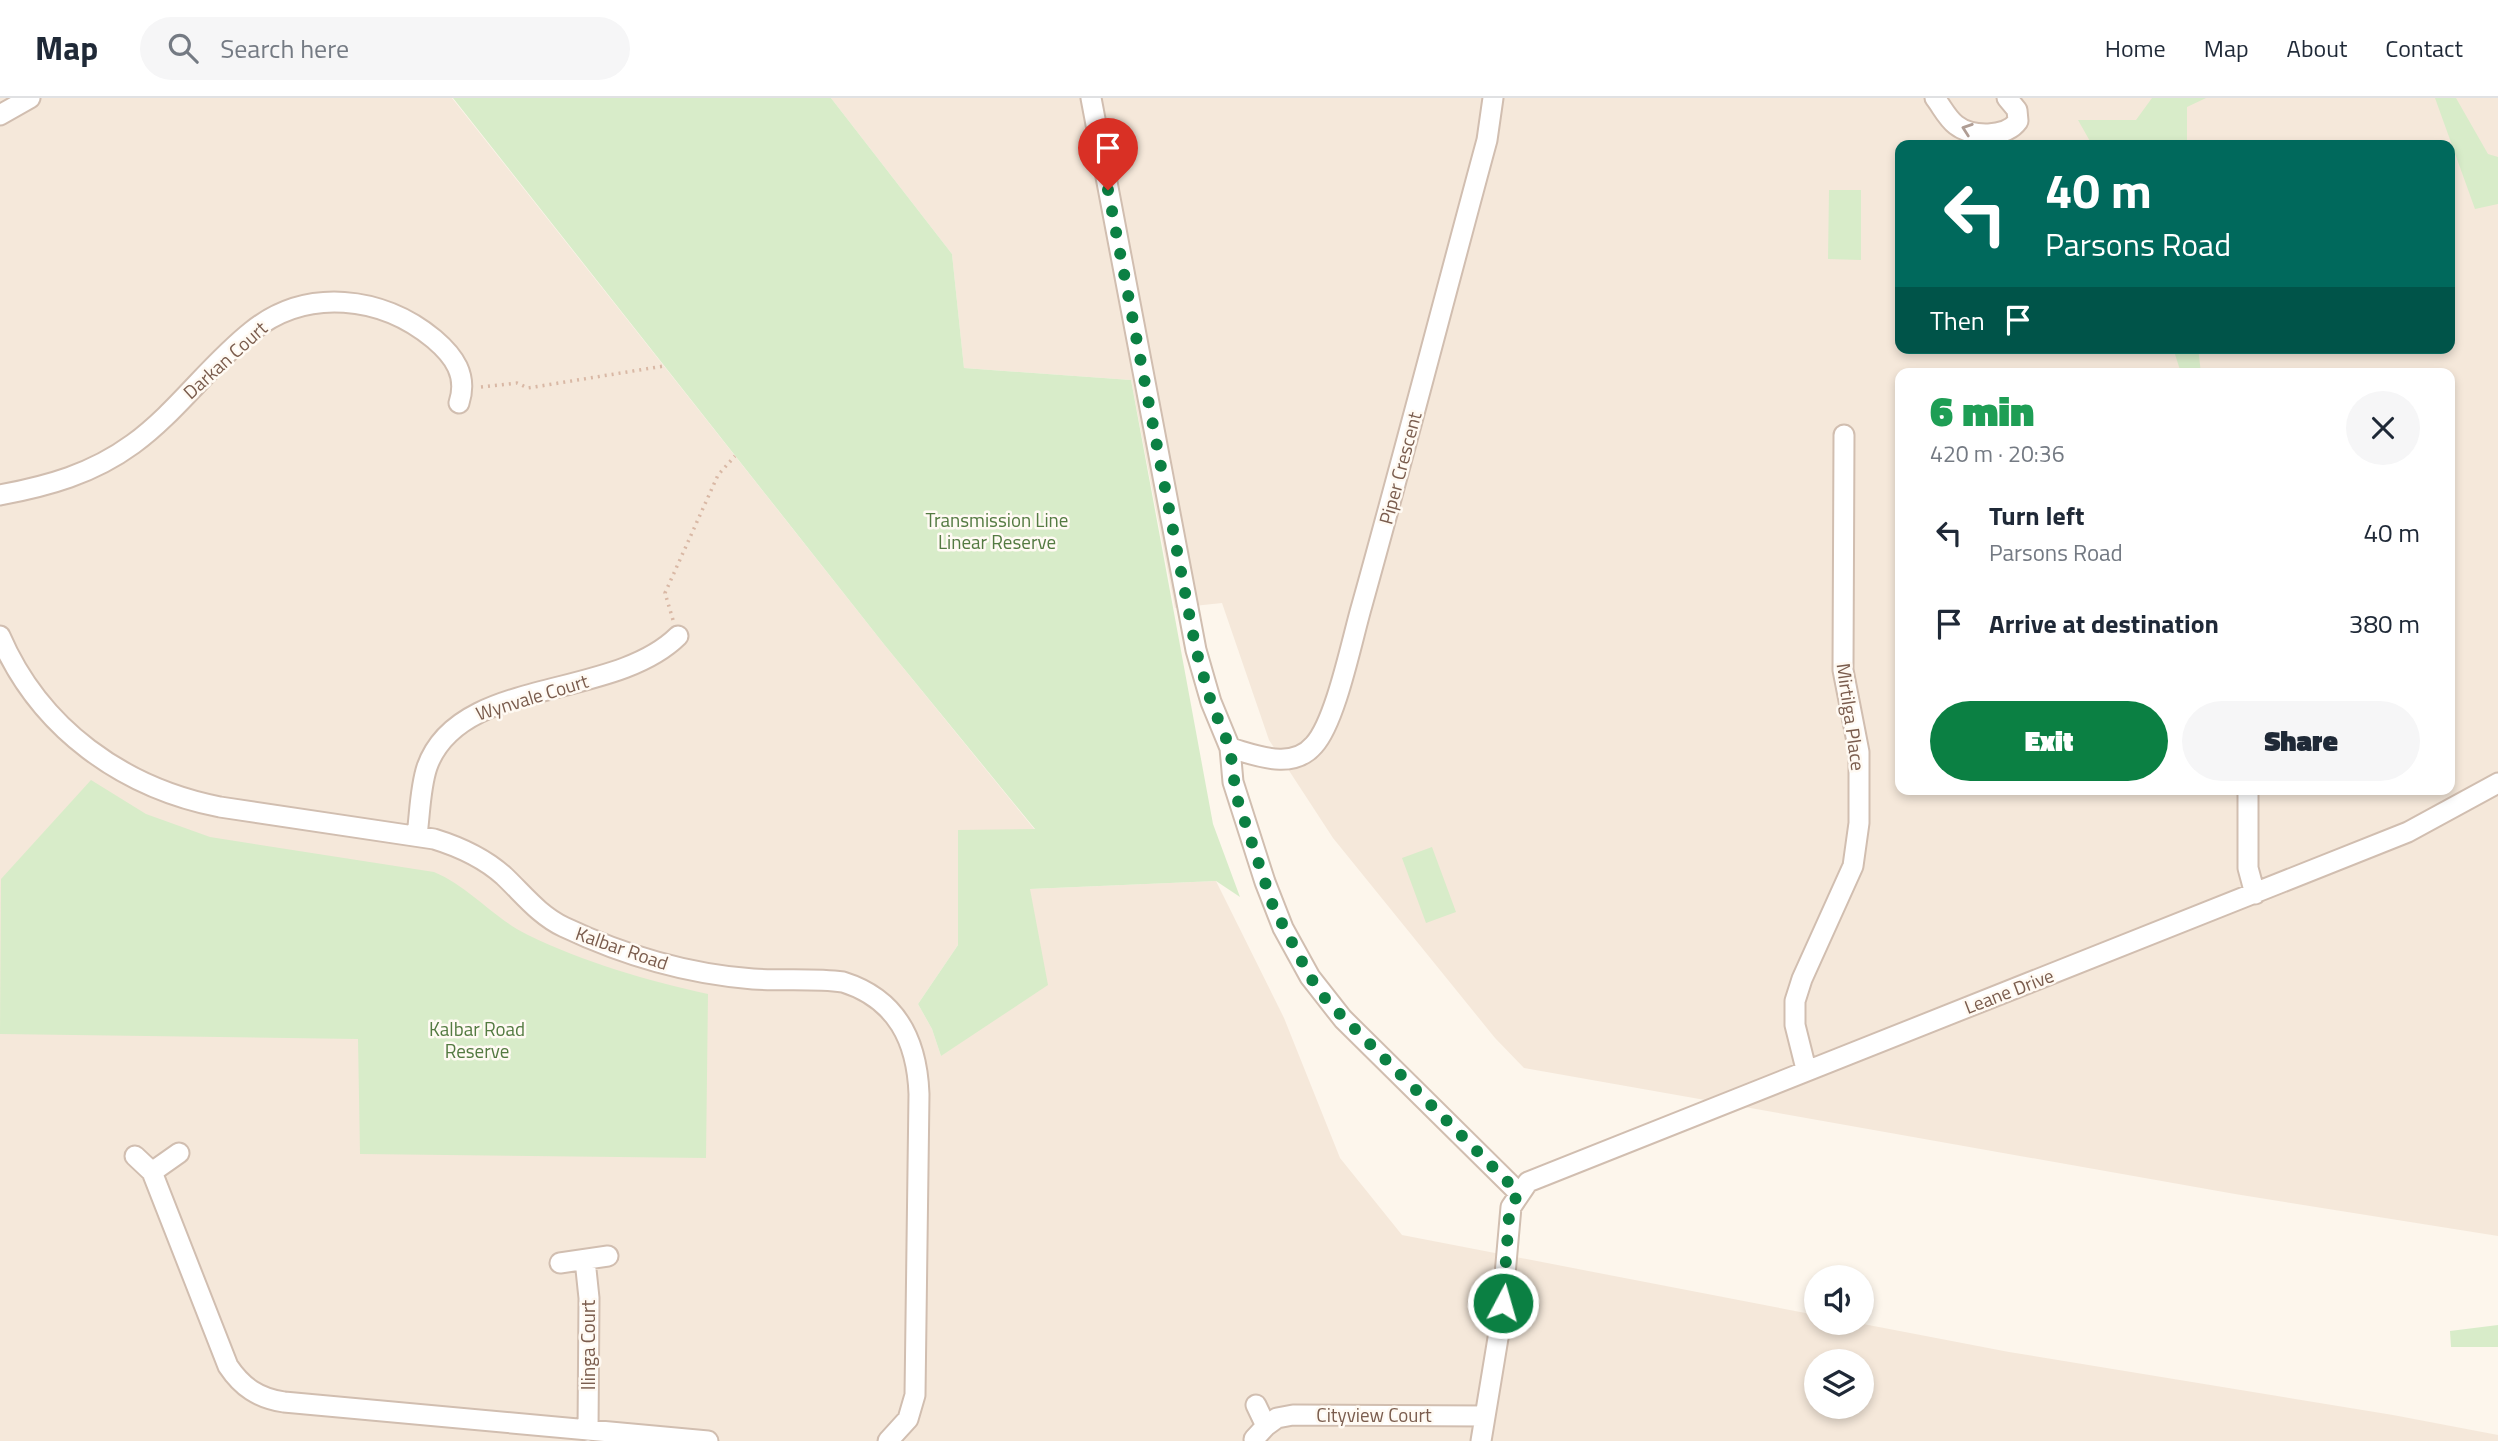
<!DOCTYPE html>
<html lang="en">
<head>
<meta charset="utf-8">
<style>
  body { margin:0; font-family:"Titillium Web",sans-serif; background:#f6f6f7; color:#1f2937; height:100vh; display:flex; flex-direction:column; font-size:26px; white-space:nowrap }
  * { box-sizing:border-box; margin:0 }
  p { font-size:23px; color:#747a83 }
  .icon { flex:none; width:38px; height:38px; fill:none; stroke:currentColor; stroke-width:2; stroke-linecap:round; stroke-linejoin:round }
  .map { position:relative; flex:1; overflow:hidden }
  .drawer { position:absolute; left:1895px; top:270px; width:560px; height:427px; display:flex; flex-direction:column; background:#fff; border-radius:14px; box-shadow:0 4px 10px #0003 }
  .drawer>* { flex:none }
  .banner { position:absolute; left:1895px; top:42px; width:560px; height:214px; border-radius:14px; box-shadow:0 4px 10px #0003; background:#00695c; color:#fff; overflow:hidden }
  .tools { position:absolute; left:1804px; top:1167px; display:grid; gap:14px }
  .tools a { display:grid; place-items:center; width:70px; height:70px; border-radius:50%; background:#fff; box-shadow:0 4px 10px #0003; font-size:35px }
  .pin { position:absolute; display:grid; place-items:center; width:60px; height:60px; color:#fff; margin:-72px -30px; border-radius:50% 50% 50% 0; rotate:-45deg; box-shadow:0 0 7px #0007 }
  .pin .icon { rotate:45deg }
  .me { position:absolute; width:77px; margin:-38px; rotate:6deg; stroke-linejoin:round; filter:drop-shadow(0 0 5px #0008) }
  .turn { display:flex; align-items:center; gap:24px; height:147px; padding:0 35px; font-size:32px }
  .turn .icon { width:91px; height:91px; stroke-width:2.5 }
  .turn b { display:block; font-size:49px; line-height:60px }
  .then { display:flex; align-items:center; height:66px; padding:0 35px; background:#0003; gap:14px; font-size:26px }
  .round { display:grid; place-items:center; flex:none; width:74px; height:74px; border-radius:37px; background:#f6f6f7 }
  .headline { display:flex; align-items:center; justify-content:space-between; height:119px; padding:0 35px }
  h1 { font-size:42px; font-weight:800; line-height:52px; color:#1e9e55 }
  .button { display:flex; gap:14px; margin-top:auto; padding:14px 35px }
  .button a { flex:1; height:80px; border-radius:42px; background:#0b8043; color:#fff; font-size:28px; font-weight:800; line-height:80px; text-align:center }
  .button a+a { background:#f6f6f7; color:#1f2937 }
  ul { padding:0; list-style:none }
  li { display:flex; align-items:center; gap:21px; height:91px; padding:0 35px }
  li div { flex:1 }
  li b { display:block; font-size:26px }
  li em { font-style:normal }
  header { display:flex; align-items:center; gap:42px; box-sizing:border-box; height:98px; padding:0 35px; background:#fff; border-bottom:2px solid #e0e1e3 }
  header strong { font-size:33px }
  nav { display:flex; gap:38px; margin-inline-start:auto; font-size:24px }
  .search { width:490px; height:63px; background:#f6f6f7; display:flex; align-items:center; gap:18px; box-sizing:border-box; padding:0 24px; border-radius:38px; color:#747a83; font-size:26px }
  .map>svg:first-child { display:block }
</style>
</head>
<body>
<header>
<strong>Map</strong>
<div class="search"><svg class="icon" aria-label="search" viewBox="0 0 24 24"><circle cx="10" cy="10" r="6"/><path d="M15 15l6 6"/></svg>Search here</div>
<nav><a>Home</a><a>Map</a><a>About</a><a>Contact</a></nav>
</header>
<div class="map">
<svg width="2498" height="1343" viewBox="0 0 2498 1343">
  <rect width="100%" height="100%" fill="#fdf6ec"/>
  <!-- residential -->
  <path fill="#f5e8da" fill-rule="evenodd" d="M0 0H452L883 545 1035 732 958 733V847L918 906 932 931 941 958 1030 791 1216 783 1284 920 1340 1060 1402 1137 1816 1217V1225H1858L2009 1254 2393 1317 2498 1337V1343H0ZM1816 1264H1862V1309H1816Z
    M831 0H2498V1138L2235 1096 1524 970 1495 940 1333 740 1269 642 1222 505 1175 510 1131 282 964 270 952 156ZM1900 47H2450V250H1900ZM1900 275H2450V691H1900Z"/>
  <!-- green -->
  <path fill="#d8ecc9" d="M453 0H831L952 156 964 270 1131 282 1213 726 1240 799 1216 783 1030 791 1048 887 941 958 932 931 918 906 958 847V732L1035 731 883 545Z
    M2152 0H2206L2187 9V47L2091 45 2078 22H2136Z
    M2435 0H2456L2488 56 2498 59V106L2475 111Z
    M1829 92H1861V162L1828 161Z
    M2173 250H2198L2201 275H2181Z
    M91 682 146 716 210 739 434 774C470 789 493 820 528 837 583 864 648 883 708 896L706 1060 360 1056 358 941 0 936 1 781Z
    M1432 749 1456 814 1426 825 1402 760Z
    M2498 1227V1249H2451L2450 1233Z"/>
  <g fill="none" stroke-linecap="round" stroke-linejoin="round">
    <!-- minor casing -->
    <g stroke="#d1beb0" stroke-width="23">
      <path id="minor" d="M1091 0 1196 552 1211 604 1230 650 1233 684 1265 784 1283 830 1310 879 1343 921 1518 1094
        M1935 0C1942 9 1947 20 1956 27 1971 39 2006 40 2018 23L2017 12 2007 0
        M0 17 30 0
        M0 397C48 388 92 376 133 346 177 314 209 267 252 233 307 189 382 198 434 241 454 258 468 277 459 305
        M0 538C40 631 123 690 220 709L434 741C460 749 484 760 504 778 524 797 539 817 564 829 623 857 688 876 753 881 783 883 814 880 843 884 897 901 917 943 919 996L915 1297 908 1321 888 1343
        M1230 650C1256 657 1292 673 1314 647 1336 623 1352 541 1362 507 1405 353 1445 197 1487 42L1493 0
        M2248 691V770L2255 796
        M417 737C420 715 420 690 427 669 459 578 612 603 678 538
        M1806 971 1795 927V903L1802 881 1853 768 1859 725V654L1843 572 1844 337
        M135 1058 152 1074 179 1055
        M152 1074 228 1268C242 1289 258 1300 284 1304L708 1343
        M585 1162 589 1200 588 1333
        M560 1165 608 1158
        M1266 1328 1277 1320 1293 1317 1485 1318
        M1254 1341 1266 1328 1256 1307
        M1481 1343 1501 1222 1511 1109 1528 1084 2408 734 2498 685"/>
    </g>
    <!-- path -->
    <path stroke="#d9b8a5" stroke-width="3.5" stroke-dasharray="2 5" stroke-linecap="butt" d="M481 289 517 285 528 290 664 268
      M673 522 665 495 718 377 735 358"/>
    <!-- minor -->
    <use href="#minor" stroke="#fff" stroke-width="19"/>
  </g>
  <!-- one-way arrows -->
  <defs><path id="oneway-chevron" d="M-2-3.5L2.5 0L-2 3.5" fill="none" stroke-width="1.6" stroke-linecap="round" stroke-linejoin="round" transform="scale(1.75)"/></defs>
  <use stroke="#af9d94" href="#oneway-chevron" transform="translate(1967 31) rotate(-161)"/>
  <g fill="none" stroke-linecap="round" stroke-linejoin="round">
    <!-- route -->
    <path stroke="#0b8043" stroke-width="12" stroke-dasharray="0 21.6" d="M1108 92 1196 552 1211 604 1230 650 1236 697 1273 808 1310 879 1327 903 1518 1094 1509 1118 1503 1205"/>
  </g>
  <g text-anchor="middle" stroke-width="5" stroke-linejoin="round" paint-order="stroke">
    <!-- street labels -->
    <g font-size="19" fill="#7a5c4d" stroke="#fffaf3">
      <text transform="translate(225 262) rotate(-42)" y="7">Darkan Court</text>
      <text transform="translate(1400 370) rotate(-75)" y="7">Piper Crescent</text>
      <text transform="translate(532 599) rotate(-17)" y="7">Wynvale Court</text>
      <text transform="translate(1851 619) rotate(82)" y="7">Mirtilga Place</text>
      <text transform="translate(622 850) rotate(19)" y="7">Kalbar Road</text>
      <text transform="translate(2009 893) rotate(-21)" y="7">Leane Drive</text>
      <text transform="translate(588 1247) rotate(-90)" y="7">Ilinga Court</text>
      <text x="1374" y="1324">Cityview Court</text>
    </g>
    <!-- park labels -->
    <g font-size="19" fill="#537a41" stroke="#fffaf3">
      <text x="997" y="429">Transmission Line<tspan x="997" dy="22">Linear Reserve</tspan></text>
      <text x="477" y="938">Kalbar Road<tspan x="477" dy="22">Reserve</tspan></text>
    </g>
  </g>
</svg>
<div class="tools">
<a><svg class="icon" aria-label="sound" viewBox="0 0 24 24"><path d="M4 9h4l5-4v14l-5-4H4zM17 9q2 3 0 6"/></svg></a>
<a><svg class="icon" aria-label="layers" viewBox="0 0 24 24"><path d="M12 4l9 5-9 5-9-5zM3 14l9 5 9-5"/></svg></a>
</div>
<div class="pin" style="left:1108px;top:92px;background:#d93025"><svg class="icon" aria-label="arrive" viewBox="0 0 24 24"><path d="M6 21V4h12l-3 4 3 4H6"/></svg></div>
<svg class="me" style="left:1503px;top:1205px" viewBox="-20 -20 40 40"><circle r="17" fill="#0b8043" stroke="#fff" stroke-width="3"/><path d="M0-11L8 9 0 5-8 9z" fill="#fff"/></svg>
<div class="banner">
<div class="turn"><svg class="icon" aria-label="left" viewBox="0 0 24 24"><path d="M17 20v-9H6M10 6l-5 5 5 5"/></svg><div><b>40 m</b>Parsons Road</div></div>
<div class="then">Then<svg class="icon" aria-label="arrive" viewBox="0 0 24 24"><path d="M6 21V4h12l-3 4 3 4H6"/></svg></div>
</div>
<section class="drawer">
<div class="headline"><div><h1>6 min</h1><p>420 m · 20:36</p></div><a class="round"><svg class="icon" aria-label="close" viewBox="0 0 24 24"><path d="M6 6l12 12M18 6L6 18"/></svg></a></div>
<ul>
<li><svg class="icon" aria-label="left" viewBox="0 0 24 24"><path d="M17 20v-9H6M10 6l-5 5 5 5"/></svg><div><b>Turn left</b><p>Parsons Road</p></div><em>40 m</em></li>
<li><svg class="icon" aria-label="arrive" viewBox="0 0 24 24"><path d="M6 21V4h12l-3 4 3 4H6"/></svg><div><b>Arrive at destination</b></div><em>380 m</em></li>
</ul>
<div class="button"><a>Exit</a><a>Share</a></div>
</section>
</div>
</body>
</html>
